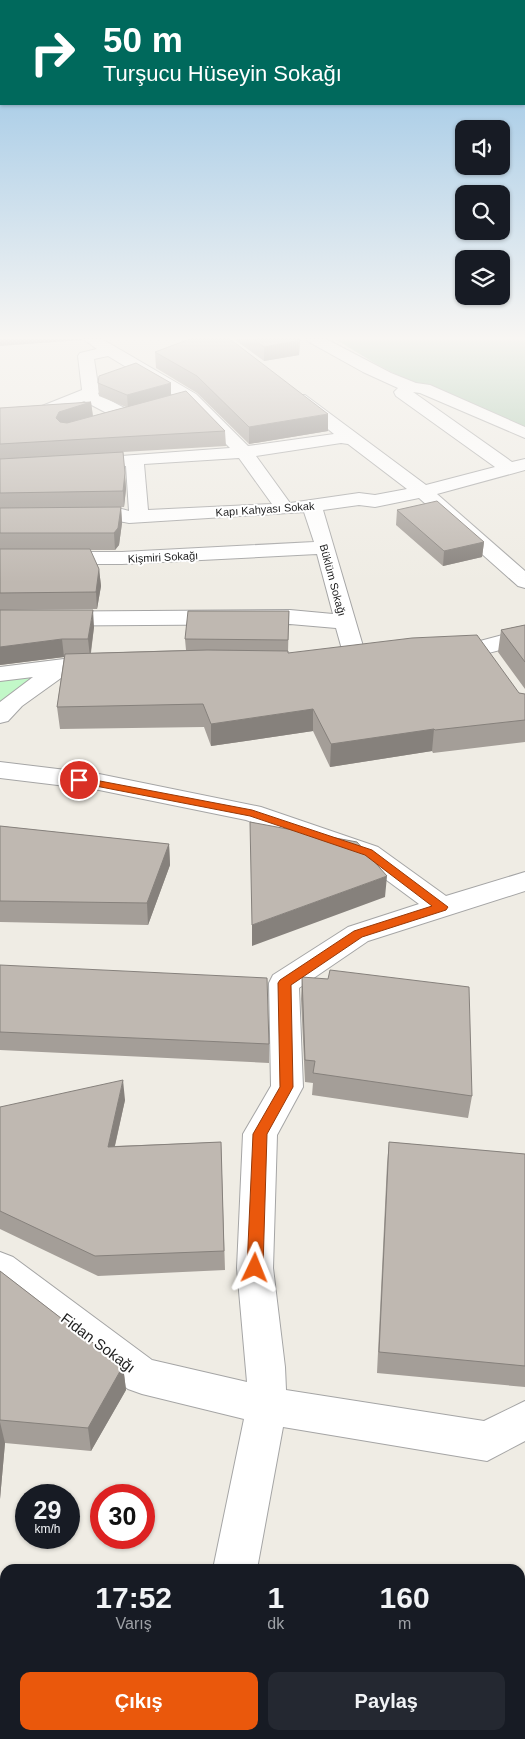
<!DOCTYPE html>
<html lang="tr">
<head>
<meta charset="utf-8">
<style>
  body { margin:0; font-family:Helvetica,sans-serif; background:#242831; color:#f1f3f6; height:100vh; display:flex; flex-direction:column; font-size:19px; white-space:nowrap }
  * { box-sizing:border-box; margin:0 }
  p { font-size:16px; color:#9ea1a6 }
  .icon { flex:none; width:28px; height:28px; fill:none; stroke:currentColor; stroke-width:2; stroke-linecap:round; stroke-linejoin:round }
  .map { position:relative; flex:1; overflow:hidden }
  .panel { position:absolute; left:0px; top:1564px; width:525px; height:176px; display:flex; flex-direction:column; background:#171b24; border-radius:15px 15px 0 0; box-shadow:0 1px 4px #0004 }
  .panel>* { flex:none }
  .hud { position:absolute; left:0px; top:0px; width:525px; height:105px; box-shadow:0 1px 4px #0004; background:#00695c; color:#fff; overflow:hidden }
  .fabs { position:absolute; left:455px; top:120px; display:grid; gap:10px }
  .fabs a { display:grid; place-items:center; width:55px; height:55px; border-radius:10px; background:#171b24; box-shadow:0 1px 4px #0004; font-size:25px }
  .speed { position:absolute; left:15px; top:1484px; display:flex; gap:10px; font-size:25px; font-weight:700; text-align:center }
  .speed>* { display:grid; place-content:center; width:65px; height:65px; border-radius:50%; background:#171b24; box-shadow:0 1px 4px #0004; line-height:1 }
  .speed small { font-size:12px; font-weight:400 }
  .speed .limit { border:8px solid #d22; background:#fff; color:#111 }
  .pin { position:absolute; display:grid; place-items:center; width:42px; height:42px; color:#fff; margin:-21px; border:2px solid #fff; border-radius:50%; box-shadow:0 1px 5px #0007 }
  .me { position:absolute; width:55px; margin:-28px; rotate:2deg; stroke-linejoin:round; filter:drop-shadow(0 0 4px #0008) }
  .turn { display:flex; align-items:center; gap:18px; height:105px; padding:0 20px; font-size:22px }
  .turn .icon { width:65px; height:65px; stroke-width:2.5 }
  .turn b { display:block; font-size:35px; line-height:42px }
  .eta { display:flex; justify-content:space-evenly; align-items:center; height:85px; text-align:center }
  .eta b { font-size:30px; font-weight:800; line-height:35px }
  .button { display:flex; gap:10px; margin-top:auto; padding:10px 20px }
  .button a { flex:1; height:58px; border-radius:10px; background:#ea580c; color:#fff; font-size:20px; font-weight:800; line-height:58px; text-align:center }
  .button a+a { background:#242831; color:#f1f3f6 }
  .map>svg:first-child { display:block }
</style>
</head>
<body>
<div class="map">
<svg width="525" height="1739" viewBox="0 0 525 1739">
  <rect width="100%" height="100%" fill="#efece4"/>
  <!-- cemetery -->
  <path fill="#a6c7ac" d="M335 339H525V428L418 386 376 364Z"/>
  <!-- park -->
  <path fill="#c2f8c8" d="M64 666 0 716V674Z"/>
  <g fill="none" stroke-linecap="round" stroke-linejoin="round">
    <!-- minor casing -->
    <g stroke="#a5a5a5" stroke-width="2">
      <path id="minor" d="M83 339H102L196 394 248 446 334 434 291 399 293 395H305L426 485 495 467 396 396 394 392 398 388 363 372 309 342 306 339H326L391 373 416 383 430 385 525 427V438L420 393 413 392 512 462 525 459V470L437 494 525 571V588L518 586 419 498 375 507 359 505 323 510 365 653 362 658 354 660 346 658 343 653 336 628 290 624 0 626V612L290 610 333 614 317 554 122 564H0V552H122L314 542 304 512 129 523C112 519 95 523 78 519L75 515 78 511C93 507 114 506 129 511L126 466 86 468 80 467 77 463 80 459 230 448 184 402 108 356 94 359 99 392 98 394 132 412 135 416 132 420 126 421 120 420 84 401 41 419 0 422V412L32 410 82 390 78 356 80 353 97 349ZM341 443 348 444 407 489 375 495 359 493 290 503 256 456ZM239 458 272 504 148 510 144 464Z
        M525 629V643C498 650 468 662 440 655L437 650 440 645 480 641Z
        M101 658 109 660 112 665 109 670 68 673 22 706 8 721 0 723V702L33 677 0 681V667L64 659Z
        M0 762 99 774 261 807 378 847 446 896 525 872V891L368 941 299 988 303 1087 277 1135 273 1268 285 1367 286 1390 484 1421 525 1401V1441L487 1461 283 1427 257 1569H213L244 1419 142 1394 128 1389 0 1289V1252L13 1257 152 1360 247 1382 237 1268 243 1134 271 1086 269 983 273 975 348 927 419 904 358 859 246 820 99 790 0 778Z
        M210 1735H258L259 1739H211Z"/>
    </g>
    <!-- minor -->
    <use href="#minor" fill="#fff" fill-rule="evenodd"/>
  </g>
  <!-- wall -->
  <path fill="#a49e98" d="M234 339H298L300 340 299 355 264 361Z
    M155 352 328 431 249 444 197 393 156 368Z
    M98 383 171 395 225 431 226 446 123 452 126 489 124 507H121L122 523 119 545 115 550H90L99 569 101 586 97 609 0 610V408L91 402 93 416 126 407 99 396Z
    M397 510 484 542 482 557 443 566 396 525Z
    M0 610 94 627 91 653 186 650 185 639 289 611 288 653 519 693 525 694V742L433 753 432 751 330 767 313 731 211 746 204 727 60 729 57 707 64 657 0 665Z
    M525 625V689L498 652 501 630Z
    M0 826 169 844 170 865 148 925 0 922Z
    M0 965 269 1044V1063L0 1050Z
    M302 977 472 1096 468 1118 312 1095 313 1083 305 1082 301 999Z
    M125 1100 115 1146 221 1142 225 1270 98 1276 0 1229V1107Z
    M389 1142 525 1154V1387L377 1373 387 1164Z
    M0 1271 123 1366 126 1390 91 1451 5 1443 0 1499Z"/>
  <!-- shaded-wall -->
  <path fill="#86817c" d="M0 339H82V340L0 346Z
    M300 340 299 355 264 361V347Z
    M171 383V396L128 408 127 395Z
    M91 402 93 418 58 433 56 418 59 412Z
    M328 414V431L249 444V427Z
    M125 473 126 489 124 507 123 491Z
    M121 507 122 523 119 545 115 550 114 533Z
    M484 542 482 557 443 566 444 551Z
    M99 569 101 586 97 609 96 592Z
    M93 610 94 627 90 657 88 639Z
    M62 639 64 657 0 665V647Z
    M313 709V731L211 746V724Z
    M434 729 432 751 330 767 331 744Z
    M169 844 170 865 148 925 147 903Z
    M387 876 385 897 252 946V925Z
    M123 1080 125 1100 110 1167 108 1147Z
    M123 1366 126 1390 91 1451 88 1428Z
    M0 1422 5 1443 0 1499Z"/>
  <!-- building -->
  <path fill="#bfb8b1" stroke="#86817c" d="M190 339H230L328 414 249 427 197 376 155 352Z
    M253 339H298L300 340 264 347Z
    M136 363 171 383 127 395 98 383 99 376Z
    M186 391 225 431 0 444V408L91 402 59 412 56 418 60 422 67 423Z
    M123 452 125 473 123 491 0 493V459Z
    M437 501 484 542 444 551 397 510Z
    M121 507 118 528 114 533H0V508Z
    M0 549H90L99 569 96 592 0 593Z
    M0 610H93L88 639H62L0 647Z
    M188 611H289L288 640 185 639Z
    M525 625V662L501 630Z
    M477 635 519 693 525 694V720L435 730 434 729 331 744 313 709 211 724 203 704 57 707 65 654 207 650 288 651V653L412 638Z
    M250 822 357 842 387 876 252 925Z
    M0 826 169 844 147 903 0 901Z
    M0 965 267 978 269 1044 0 1032Z
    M330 970 469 987 472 1096 313 1073 315 1061 305 1060 302 977 328 979Z
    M123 1080 108 1147 221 1142 224 1251 95 1256 0 1211V1107Z
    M389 1142 525 1154V1366L379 1352Z
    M0 1271 123 1366 88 1428 0 1420Z"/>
  <!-- sky -->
  <linearGradient id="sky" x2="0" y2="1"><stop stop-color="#8dbee3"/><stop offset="0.58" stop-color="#f8f6f3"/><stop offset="1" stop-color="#f8f6f3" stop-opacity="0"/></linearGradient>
  <rect width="525" height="583" fill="url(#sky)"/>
  <!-- route -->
  <path fill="#ea580c" stroke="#983908" d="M79 777 252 810 372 850 448 907 446 910 362 937 291 985 293 1087 267 1134 263 1268 260 1273 255 1275 250 1273 247 1268 253 1134 280 1087 278 983 280 980 354 931 432 906 365 855 250 816 75 782 74 780 75 778Z"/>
  <g text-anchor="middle" stroke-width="4" stroke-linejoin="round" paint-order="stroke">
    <!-- far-street labels -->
    <g font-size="11" fill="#1e1e1e" stroke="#fff">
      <text transform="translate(265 509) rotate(-4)" y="4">Kapı Kahyası Sokak</text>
      <text transform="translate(163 557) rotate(-3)" y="4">Kişmiri Sokağı</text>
      <text transform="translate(333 580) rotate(75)" y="4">Büklüm Sokağı</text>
    </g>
    <!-- near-street labels -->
    <g font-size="15" fill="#1e1e1e" stroke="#fff">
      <text transform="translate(98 1343) rotate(37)" y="5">Fidan Sokağı</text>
    </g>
  </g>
</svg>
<div class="fabs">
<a><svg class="icon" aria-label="sound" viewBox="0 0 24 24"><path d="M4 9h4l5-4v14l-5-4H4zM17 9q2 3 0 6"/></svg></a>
<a><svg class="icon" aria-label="search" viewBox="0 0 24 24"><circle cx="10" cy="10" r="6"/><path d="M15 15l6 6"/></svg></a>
<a><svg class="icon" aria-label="layers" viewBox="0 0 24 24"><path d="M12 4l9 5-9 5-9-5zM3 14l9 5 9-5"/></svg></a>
</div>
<div class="speed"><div>29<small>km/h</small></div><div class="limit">30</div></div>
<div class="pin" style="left:79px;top:780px;background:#d93025"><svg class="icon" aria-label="arrive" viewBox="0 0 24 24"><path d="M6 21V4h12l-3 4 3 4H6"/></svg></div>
<svg class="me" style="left:255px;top:1268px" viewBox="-20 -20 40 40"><path d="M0-17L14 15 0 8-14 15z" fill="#ea580c" stroke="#fff" stroke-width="4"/></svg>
<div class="hud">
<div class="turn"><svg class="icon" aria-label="right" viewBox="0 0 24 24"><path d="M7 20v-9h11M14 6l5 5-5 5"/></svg><div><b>50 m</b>Turşucu Hüseyin Sokağı</div></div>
</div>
<section class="panel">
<div class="eta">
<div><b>17:52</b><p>Varış</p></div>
<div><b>1</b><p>dk</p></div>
<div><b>160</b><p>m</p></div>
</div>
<div class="button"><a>Çıkış</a><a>Paylaş</a></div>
</section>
</div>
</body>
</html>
